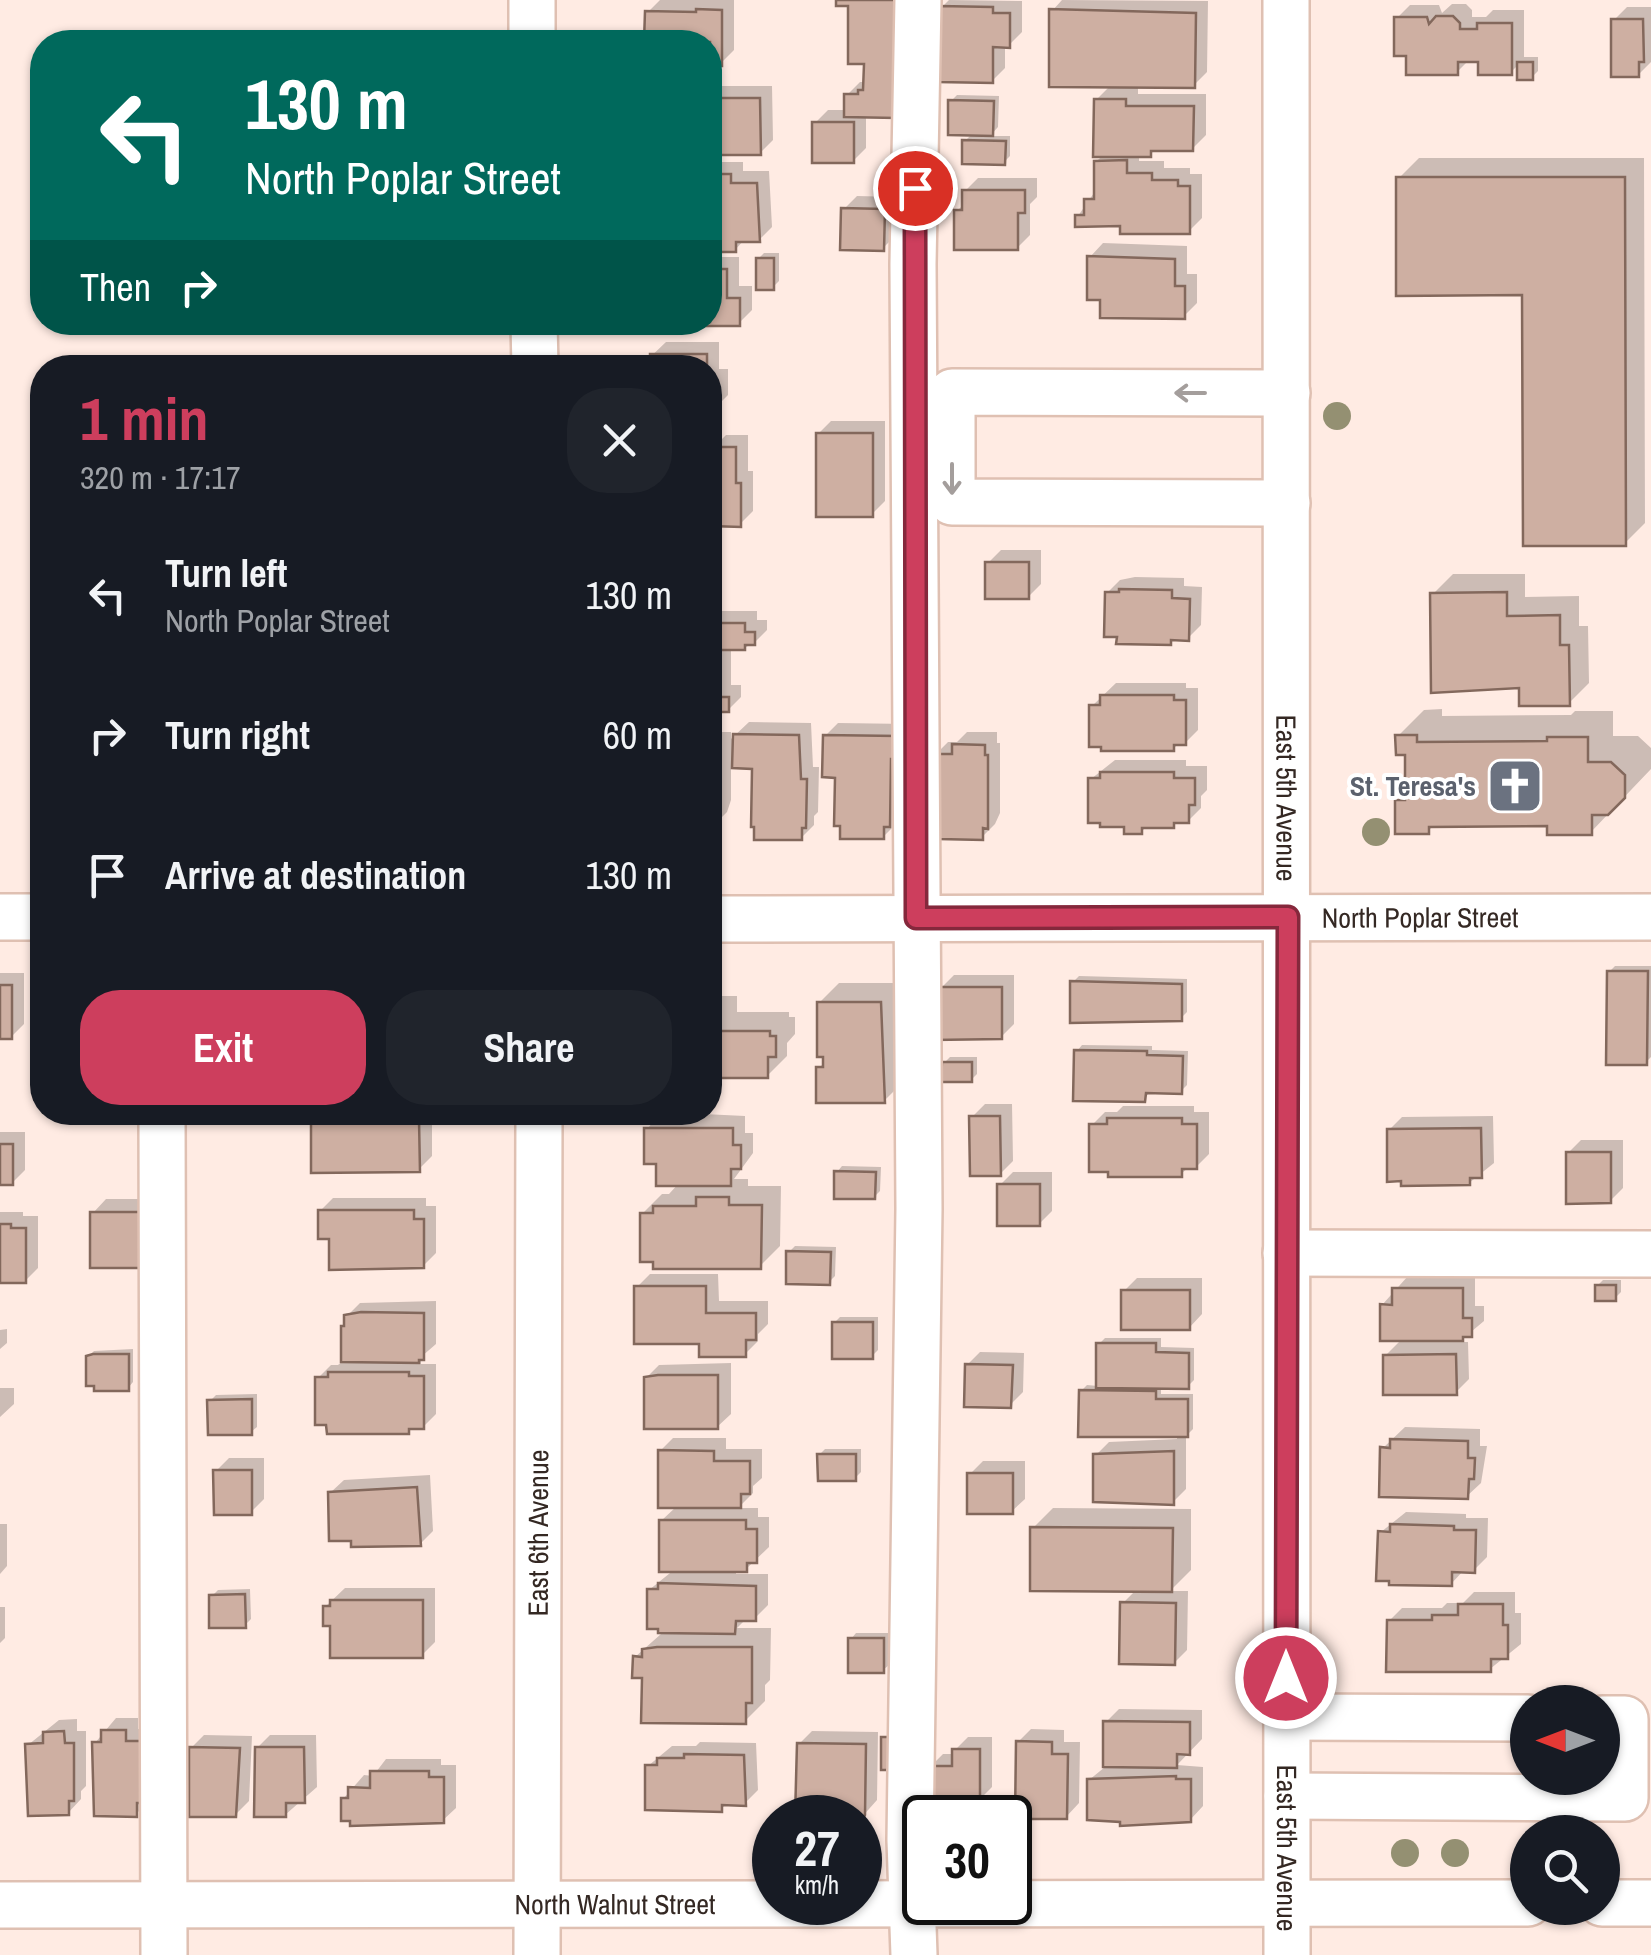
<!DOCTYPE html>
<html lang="en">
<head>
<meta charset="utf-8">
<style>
  body { margin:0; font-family:"Archivo Narrow",sans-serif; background:#20242c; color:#f1f3f6; height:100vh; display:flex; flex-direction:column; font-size:38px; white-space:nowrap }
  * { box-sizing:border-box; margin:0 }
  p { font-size:32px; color:#9ea1a6 }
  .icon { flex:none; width:55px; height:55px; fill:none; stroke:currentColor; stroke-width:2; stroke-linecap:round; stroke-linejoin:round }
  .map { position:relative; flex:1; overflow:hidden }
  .side { position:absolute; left:30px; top:355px; width:692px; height:770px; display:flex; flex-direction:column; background:#171b24; border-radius:40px; box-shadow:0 2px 8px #0004 }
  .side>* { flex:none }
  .banner { position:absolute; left:30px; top:30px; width:692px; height:305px; border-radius:40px; box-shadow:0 2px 8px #0004; background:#00695c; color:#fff; overflow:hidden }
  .needle { width:65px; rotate:270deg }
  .tools { position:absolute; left:1510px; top:1685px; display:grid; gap:20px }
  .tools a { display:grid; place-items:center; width:110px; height:110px; border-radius:50%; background:#171b24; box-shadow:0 2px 8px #0004; font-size:50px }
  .speed { position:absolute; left:752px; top:1795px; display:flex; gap:20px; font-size:50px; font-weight:700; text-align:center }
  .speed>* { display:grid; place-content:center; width:130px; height:130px; border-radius:50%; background:#171b24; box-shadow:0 2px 8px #0004; line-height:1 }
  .speed small { font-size:25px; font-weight:400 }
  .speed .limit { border:5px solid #111; border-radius:15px; background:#fff; color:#111 }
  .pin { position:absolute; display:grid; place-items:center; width:85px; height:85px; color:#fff; margin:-42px; border:5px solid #fff; border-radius:50%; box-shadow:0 2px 10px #0007 }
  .me { position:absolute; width:110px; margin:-55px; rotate:0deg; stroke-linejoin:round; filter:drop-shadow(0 0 8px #0008) }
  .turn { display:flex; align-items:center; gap:35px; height:210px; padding:0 50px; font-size:45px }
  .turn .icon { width:130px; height:130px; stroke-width:2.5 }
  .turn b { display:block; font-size:70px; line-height:85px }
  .then { display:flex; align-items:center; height:95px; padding:0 50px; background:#0003; gap:20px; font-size:38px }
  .round { display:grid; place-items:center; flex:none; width:105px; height:105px; border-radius:40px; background:#20242c }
  .overview { display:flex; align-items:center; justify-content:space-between; height:170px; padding:0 50px }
  h1 { font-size:60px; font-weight:700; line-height:75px; color:#cd3e5d }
  .primary-button { display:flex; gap:20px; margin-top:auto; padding:20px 50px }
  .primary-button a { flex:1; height:115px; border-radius:40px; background:#cd3e5d; color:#fff; font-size:40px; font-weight:700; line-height:115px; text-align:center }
  .primary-button a+a { background:#20242c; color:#f1f3f6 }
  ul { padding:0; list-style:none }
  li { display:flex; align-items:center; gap:30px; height:140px; padding:0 50px }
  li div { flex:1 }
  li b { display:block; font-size:38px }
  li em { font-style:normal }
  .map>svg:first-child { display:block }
</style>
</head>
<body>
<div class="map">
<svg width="1651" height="1955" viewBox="0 0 1651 1955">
  <rect width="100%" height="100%" fill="#ffebe3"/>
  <!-- shadow -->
  <path fill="#0003" d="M660 0H734V50L721 63H710V42H647V13Z
    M838 0H909L866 115V148L853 161 815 123 828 110H847V95L860 82H866V61L851 3Z
    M949 0 1022 1V32L1009 45H1005V68L992 81 941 8Z
    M1062 0 1208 1 1207 72 1194 85H1138V94H1206V135L1192 149 1156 148 1150 155 1139 154V161H1164V168H1190V174H1202V218L1189 231 1078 216 1096 190V162L1104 154 1096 100 1111 85 1052 11Z
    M1452 4H1466L1472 10V17H1486L1493 10H1524V57H1538V71L1532 77 1520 63 1511 72 1480 59H1470L1457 72 1408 54 1397 18 1410 5H1439L1442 13Z
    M1627 7H1651V62L1638 75 1614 20Z
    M710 86H772L773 140 760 153 710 152Z
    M957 95 999 96 998 127 990 136H1010V156L1004 162 965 141 973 133 951 101Z
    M1419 158H1644L1645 523 1625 543 1525 293 1399 178Z
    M710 162H743V171H769L772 227 759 240H744L735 250 710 249Z
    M978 178H1037V197L1030 204V235L1017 248 957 211 965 203V191Z
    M857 196 897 197 896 235 883 248 844 209Z
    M1103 243 1187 246V274H1197V303L1184 316 1103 297 1090 257Z
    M764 253H779V281L773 287 758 259Z
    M710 257H739V286H752V310L739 323 710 322Z
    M666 342H719V369H728V395L715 408H710V368H644V363Z
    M831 421H885V501L872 514 818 434Z
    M726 435H748V471H753V511L740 524H710V455H713V448Z
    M1001 550H1041V584L1028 597 988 563Z
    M1453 574H1525V597L1579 596V626H1588L1589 683 1569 703 1522 685 1433 594Z
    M1135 577 1184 578V586L1202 587 1201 625 1188 638H1175L1170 643 1107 593 1120 580Z
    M710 611H757V620H767V630L754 643 744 648H731V685H741V697L728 710H710Z
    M1116 683H1186V688H1198V730L1185 743H1179L1173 749 1092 706Z
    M1442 709V716L1571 715 1575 711H1613V736H1638L1651 748V769L1591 832 1549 824H1435L1428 831 1397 801 1407 791V753L1398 736 1424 710Z
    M749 722 811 723 813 767H819L818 812 814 816V825L801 838 754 766H731V800L727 812 714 825H710V732H731V739Z
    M838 723 910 724 896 824 883 837 837 775 825 736Z
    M967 732H997V743H1000V813L995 824 982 837 935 755 948 742H957Z
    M1115 760H1186V766H1207V790L1201 796V808L1188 821H1177L1173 825H1148L1141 832 1127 825 1091 779Z
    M1615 966H1651V1057L1646 1062 1609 972Z
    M0 973H24V1024L11 1037H0Z
    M954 975H1014V1024L1001 1037 941 988Z
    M1079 976 1187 979V1012L1181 1018 1073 982Z
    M839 983H900L904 1081 884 1101 819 1068 826 1061 819 1003Z
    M710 996H737V1012H789V1017H795V1034L787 1043V1056L767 1076H719V1096L710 1105Z
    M1082 1045 1152 1046V1050L1188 1051 1187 1085 1181 1091H1150L1144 1100 1077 1051Z
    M950 1057H977V1074L971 1080 944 1063Z
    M985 1104H1012L1013 1161 1000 1174 972 1117Z
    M1123 1106H1194V1112H1209V1154L1196 1167H1189L1181 1174 1092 1125 1105 1112H1117Z
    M322 1112H432V1156L419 1169 313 1121Z
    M662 1112 745 1116V1133H753V1153L734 1179H748V1186H781L780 1246 760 1266 642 1214 662 1194H669L679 1183 659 1162 647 1129Z
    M1493 1116 1494 1163 1469 1183 1389 1130 1402 1117Z
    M0 1132H25V1170L12 1183 0 1184Z
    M1581 1140H1623V1188L1610 1201 1568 1153Z
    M842 1166 881 1167 880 1191 874 1197 837 1172Z
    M1013 1172H1052V1211L1039 1224 1000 1185Z
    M333 1198H426V1206H436V1253L423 1266 331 1237 320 1211Z
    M106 1199H158V1253L93 1213Z
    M0 1212H23V1216H38V1268L25 1281H0Z
    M795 1246 836 1247 835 1276 829 1282 789 1252Z
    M650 1274H718L719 1301H768V1324L758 1334V1341L745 1354 701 1341 637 1287Z
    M1408 1276H1475V1306H1484V1321L1459 1342H1468L1469 1379 1456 1392 1385 1356 1403 1338 1382 1305Z
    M1137 1278H1202V1314L1189 1328 1124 1291Z
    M1603 1280H1621V1292L1615 1298 1597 1286Z
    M436 1301V1344L421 1357V1364H436V1414L423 1427H413L408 1432 318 1378 331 1365H338L343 1361 347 1316 360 1303Z
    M840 1317H878V1350L872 1356 834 1323Z
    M7 1329V1343L0 1349V1330Z
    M1105 1338H1161V1347L1194 1348V1380L1188 1386H1161V1394H1193V1429L1186 1436V1489L1173 1502 1096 1455 1109 1442 1177 1439V1435L1081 1391 1087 1385 1098 1386 1099 1344Z
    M133 1349V1382L128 1388 88 1357 94 1351Z
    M980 1352 1024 1353 1023 1392 1010 1405 967 1365Z
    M731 1363V1414L717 1427 646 1378 659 1365Z
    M0 1388H14V1404L0 1417Z
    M257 1394V1427L251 1432 210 1401 216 1395Z
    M1405 1427 1480 1429V1446H1487L1481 1483 1467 1496 1383 1448Z
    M673 1438H726V1449H762V1478L753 1486V1493L738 1508H758V1517H769V1547L746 1569H736V1574H768V1605L755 1618H747L737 1628H771L770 1680 765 1685V1701L745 1721 644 1676 635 1657 661 1634 649 1590 675 1569 661 1521 677 1506 660 1451Z
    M825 1449H861V1472L855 1478 819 1455Z
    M229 1458H264V1499L251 1512 216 1471Z
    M983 1461H1025V1499L1011 1512 970 1474Z
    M430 1475 433 1531 420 1544 353 1538 330 1493 344 1480Z
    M1053 1508 1191 1509V1570L1170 1591H1188L1187 1650 1174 1663 1123 1603 1137 1589 1033 1528Z
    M1406 1512 1466 1514V1518H1488L1487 1557 1474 1570H1464L1451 1584 1392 1579 1381 1532Z
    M0 1524H7V1566L0 1574Z
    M345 1588H435V1642L422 1655 333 1623 325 1607Z
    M250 1589 251 1619 245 1625 212 1596 218 1590Z
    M1474 1592H1515V1613H1521V1644L1490 1669 1389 1621 1402 1608H1442L1447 1603H1463Z
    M0 1607H5V1638L0 1643Z
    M856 1633H889V1665L883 1670 851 1639Z
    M1119 1709 1202 1710V1739L1177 1765 1203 1767V1806L1190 1820 1089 1780 1105 1767 1106 1722Z
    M116 1718H138V1729H155L149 1801 136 1814 95 1743Z
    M77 1719V1731H86V1786L81 1791V1799L68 1813 28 1745 59 1720Z
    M1031 1729 1064 1730V1742H1080L1079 1803 1066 1817 1018 1742Z
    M812 1731 878 1732 877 1800 861 1818 825 1813 820 1818H798L799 1744Z
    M204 1735 252 1736 249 1801 235 1815 191 1748Z
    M270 1735H316L317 1787 285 1815 257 1748Z
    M968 1737H992V1787L979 1800H968L955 1818 930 1767 943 1754H955V1750Z
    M700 1742 756 1743 758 1790 745 1803H727L721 1809 648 1766 672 1746H696Z
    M386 1759H441V1765H456V1808L442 1821 343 1799 364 1775 373 1776Z"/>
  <!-- building -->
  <path fill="#ceafa2" stroke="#83685c" stroke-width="2.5" d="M836 0H897L896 118 844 117V94H858V90H863L864 64H848V6H836Z
    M939 6 993 7V13H1010V48L993 47V83L938 82Z
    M696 9 722 10V66H710V42H644L645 11 696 12Z
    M1049 9 1196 13 1195 88 1049 87Z
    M1436 16H1453L1460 23V29H1477V23H1512V75H1478V62H1458V75H1406V56H1394V17H1427L1429 24Z
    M1611 19H1643L1644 62H1639V77H1611Z
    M1517 62H1533V80H1517Z
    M710 98H760L761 155H710Z
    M1094 99H1126V106H1194L1193 151H1151V157H1093Z
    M948 100 994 101 993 136 948 135Z
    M812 122H854V163H812Z
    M962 140 1006 141 1005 165 962 164Z
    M1127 160V173H1152V180H1178V186H1190V234H1120V226L1075 227V215H1084V199H1094V161Z
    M710 174H731V183H757L760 242H736V252H710Z
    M1396 177H1625L1626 546H1523L1522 295 1396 296Z
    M962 190H1025V213H1018V250H954V210H962Z
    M841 208 885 209 884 251 840 250Z
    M1087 256 1175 259V286H1185V319L1100 318V300H1087Z
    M756 258H774V290H756Z
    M710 269H727V298H740V326H651V322H710Z
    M650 354H707V368H641V362H650Z
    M710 381H716V410H710Z
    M816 433H873V517H816Z
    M711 447H736V483H741V527L710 526Z
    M985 562H1029V599H985Z
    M1119 589 1172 590V598L1190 599 1189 641 1171 640V645L1116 644 1117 637H1104L1105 592H1119Z
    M1507 592V616L1560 615V645H1569L1570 706H1519V688L1431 693 1430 593Z
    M710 623H745V632H755V645H745V650H719V697H729V712H710Z
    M1100 695H1174V700H1186V745H1174V751H1101V747H1089V705H1100Z
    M733 734 799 735 801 779H807L806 828H802V840H754V827H751L752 769 732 768Z
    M823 735 898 736V759H891L890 827H884V839H840V826H834L835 778 822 777Z
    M1395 735H1417V742L1547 741V737H1588V762H1611L1625 775V798L1608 815H1592V835H1547V826L1429 827V834H1395V800H1405V755H1396Z
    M710 744H719V816H715V827H710Z
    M952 744 985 745V755H988V829L983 828V840L939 839 932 754H952Z
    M1100 772H1174V778H1195V805H1189V823H1174V828H1142V834H1124V827H1100V823H1088V778H1100Z
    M1607 971H1648L1647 1065H1606Z
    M1070 981 1182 984V1021L1070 1023Z
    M0 985H12V1039H0Z
    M938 987H1002V1039L933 1040Z
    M817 1002H881L885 1103H816V1067H823V1057H817Z
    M710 1015H718V1031H770V1036H776V1057H768V1078H710Z
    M1074 1050 1147 1051V1055L1183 1056 1182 1094 1146 1093 1145 1102 1073 1101Z
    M942 1062H972V1082H941Z
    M659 1112H700V1118H659Z
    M969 1116H1000L1001 1176H970Z
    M1107 1118H1182V1124H1197V1169H1182V1177H1108V1172H1089V1124H1107Z
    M311 1120H419L420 1172 311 1173Z
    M644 1128H733V1145H741V1169H731V1186H656V1164H644Z
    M1481 1128 1482 1178H1470V1185L1401 1186V1181L1387 1182V1129Z
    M0 1144H13V1185H0Z
    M1566 1152H1611V1203L1566 1204Z
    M834 1171 876 1172 875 1199H834Z
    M997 1184H1040V1226H997Z
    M696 1197H729V1205H762L761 1269H653V1262H640V1213H653V1206H696Z
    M318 1210H414V1219H424V1268L329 1270V1239H318Z
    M90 1212H146V1268H90Z
    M0 1224H11V1228H26V1283H0Z
    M786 1251 831 1252 830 1285 786 1284Z
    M1595 1285H1616V1301H1595Z
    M634 1286H706V1313H756V1340H746V1357H699V1344H634Z
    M1392 1288H1463V1318H1472V1337H1463V1341H1380V1304L1392 1305Z
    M1121 1290H1190V1330H1121Z
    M361 1312 424 1313V1360H419V1363L341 1362V1326H344V1315Z
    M832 1322H873V1359H832Z
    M1096 1343H1156V1352L1189 1353V1389L1096 1388Z
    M93 1354H129V1391H94V1386H86V1356Z
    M1456 1354 1457 1395H1383V1355Z
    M965 1364 1013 1365 1011 1408 964 1407Z
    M328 1372H409V1376H424V1429H409V1434H327L326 1425H315V1377H328Z
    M658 1375H718V1429H644V1377Z
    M1079 1390 1156 1391V1399H1188V1437H1078Z
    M252 1399V1435H208L207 1400Z
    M1390 1439 1468 1441V1458H1475L1474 1479H1469L1468 1499 1379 1497 1380 1447 1390 1448Z
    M658 1450 714 1451V1461H750V1494H741V1508H658Z
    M1174 1451V1505L1093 1502V1454Z
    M817 1454H856V1481H818Z
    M213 1470H252V1515H214Z
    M967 1473H1013V1514H967Z
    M417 1487 421 1546 351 1547V1541H329L328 1492Z
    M659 1520H746V1529H757V1563H747V1572H659Z
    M1390 1524 1454 1526V1530H1476L1475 1573 1452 1572V1586L1389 1585V1581H1376L1378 1531 1390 1532Z
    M1030 1527 1173 1528 1172 1592 1030 1591Z
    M658 1583 756 1586V1621H736L735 1634 658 1633V1629H647V1589H658Z
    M245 1594 246 1628H209V1595Z
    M330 1600H423V1658H330V1626H323V1606H330Z
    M1120 1602 1176 1603 1175 1665 1119 1664Z
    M1458 1604H1503V1625H1508V1659H1491V1672H1386L1387 1620H1432V1615H1458Z
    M848 1638H884V1673H848Z
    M657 1647H752V1703H746V1724L641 1723 642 1678H632L633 1656 642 1657V1649Z
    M1103 1721 1190 1722V1755L1177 1754V1768L1103 1767Z
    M101 1730H126V1741H142V1803H137V1817L94 1816 92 1742H101Z
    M64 1731 65 1743H74V1801H69V1815L28 1816 25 1744 43 1743V1732Z
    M881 1737H899V1770H881Z
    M1016 1741 1052 1742V1754H1068L1067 1819H1015Z
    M797 1743 866 1744 865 1815 862 1821 860 1818 841 1816 795 1818Z
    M189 1747 240 1748 236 1817H189Z
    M255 1747H304L305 1803H286V1817H254Z
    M952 1749H980V1803H956V1818H927V1766H952Z
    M684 1754 744 1755 746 1806 722 1805V1812L645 1810V1765H657V1758H684Z
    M370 1771H429V1777H444V1823L350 1826V1821H341V1798H348V1787L370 1788Z
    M1176 1776V1779H1191V1822L1120 1826V1822L1087 1820V1779Z"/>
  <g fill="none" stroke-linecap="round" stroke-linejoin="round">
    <!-- minor casing -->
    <g stroke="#dfc0b2" stroke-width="50">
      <g id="minor">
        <path d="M532 0V42"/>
        <path id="s1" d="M1286 0 1287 1955"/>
        <path d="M534 322 535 368"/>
        <path d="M1287 393 952 392V502L1287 503"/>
        <path d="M0 917H42"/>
        <path id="s2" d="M710 919 1651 917"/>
        <path d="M162 1112 164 1955"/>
        <path d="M1286 1253 1651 1254"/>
        <path d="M1286 1717 1528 1718"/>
        <path d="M1287 1796 1625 1798V1719H1602"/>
        <path d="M1602 1903H1651"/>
        <path id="s3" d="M0 1905 1528 1903"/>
        <path id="s4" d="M537 1955 539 1112"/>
        <path d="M914 1955 910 1840 919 1209 913 264 918 0"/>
      </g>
    </g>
    <!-- minor -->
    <use href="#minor" stroke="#fff" stroke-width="45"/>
  </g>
  <!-- trees -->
  <g fill="#949072">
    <circle cx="1337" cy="416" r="14"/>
    <circle cx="1376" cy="832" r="14"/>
    <circle cx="1405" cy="1853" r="14"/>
    <circle cx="1455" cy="1853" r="14"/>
  </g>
  <!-- one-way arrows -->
  <defs><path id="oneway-shaft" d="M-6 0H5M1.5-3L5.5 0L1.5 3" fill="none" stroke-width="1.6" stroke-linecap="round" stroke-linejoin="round" transform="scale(2.5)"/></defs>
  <g stroke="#a49e9c">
    <use href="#oneway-shaft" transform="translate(1190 393) rotate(-180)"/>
    <use href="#oneway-shaft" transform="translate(952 479) rotate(90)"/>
  </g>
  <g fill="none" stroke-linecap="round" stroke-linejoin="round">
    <!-- route casing -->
    <g stroke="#85283c" stroke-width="25">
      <path id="route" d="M915 188 916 918 1288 917 1286 1678"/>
    </g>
    <!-- route -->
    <use href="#route" stroke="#cd3e5d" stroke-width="18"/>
  </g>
  <!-- icons -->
  <defs>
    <g id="church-square" transform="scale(2.875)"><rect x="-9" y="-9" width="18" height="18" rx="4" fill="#6b7280" stroke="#fff"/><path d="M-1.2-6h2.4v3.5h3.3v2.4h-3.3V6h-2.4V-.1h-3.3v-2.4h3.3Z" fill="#fff"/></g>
  </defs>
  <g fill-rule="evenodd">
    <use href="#church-square" x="1515" y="786"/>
  </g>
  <g text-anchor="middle" stroke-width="8" stroke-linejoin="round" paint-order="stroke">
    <!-- worship labels -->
    <g font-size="28" font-weight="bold" fill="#5b616d" stroke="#fff" text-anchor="end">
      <text x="1476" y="796">St. Teresa's</text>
    </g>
    <!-- street labels -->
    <g font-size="28" fill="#342823" stroke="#fff">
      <text dy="10" stroke="none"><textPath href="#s1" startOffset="798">East 5th Avenue</textPath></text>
      <text dy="10" stroke="none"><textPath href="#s2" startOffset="710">North Poplar Street</textPath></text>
      <text dy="10" stroke="none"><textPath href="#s4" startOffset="422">East 6th Avenue</textPath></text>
      <text dy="10" stroke="none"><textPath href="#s1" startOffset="1848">East 5th Avenue</textPath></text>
      <text dy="10" stroke="none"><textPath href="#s3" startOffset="615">North Walnut Street</textPath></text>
    </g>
  </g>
</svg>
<div class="tools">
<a><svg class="needle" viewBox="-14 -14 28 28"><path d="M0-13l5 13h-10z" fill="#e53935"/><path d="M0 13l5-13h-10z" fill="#9ea1a6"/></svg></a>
<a><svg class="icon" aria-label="search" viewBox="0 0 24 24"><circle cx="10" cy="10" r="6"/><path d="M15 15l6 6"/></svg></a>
</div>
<div class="speed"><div>27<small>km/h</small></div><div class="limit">30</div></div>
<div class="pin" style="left:915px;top:188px;background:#d93025"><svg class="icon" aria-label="arrive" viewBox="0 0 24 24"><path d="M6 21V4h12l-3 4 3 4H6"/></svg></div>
<svg class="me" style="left:1286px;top:1678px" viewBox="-20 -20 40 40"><circle r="17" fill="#cd3e5d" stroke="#fff" stroke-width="3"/><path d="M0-11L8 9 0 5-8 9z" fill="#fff"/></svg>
<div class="banner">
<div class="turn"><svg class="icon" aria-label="left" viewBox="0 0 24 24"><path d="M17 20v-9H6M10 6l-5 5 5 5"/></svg><div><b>130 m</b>North Poplar Street</div></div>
<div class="then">Then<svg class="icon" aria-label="right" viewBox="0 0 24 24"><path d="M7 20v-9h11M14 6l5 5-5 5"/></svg></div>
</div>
<section class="side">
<div class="overview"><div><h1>1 min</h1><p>320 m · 17:17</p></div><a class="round"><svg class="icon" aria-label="close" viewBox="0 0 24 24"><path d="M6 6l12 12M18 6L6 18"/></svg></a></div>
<ul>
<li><svg class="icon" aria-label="left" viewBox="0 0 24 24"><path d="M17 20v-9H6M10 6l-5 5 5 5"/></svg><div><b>Turn left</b><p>North Poplar Street</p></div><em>130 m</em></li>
<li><svg class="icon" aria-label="right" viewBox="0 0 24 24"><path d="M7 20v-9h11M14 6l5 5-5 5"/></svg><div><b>Turn right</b></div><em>60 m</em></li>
<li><svg class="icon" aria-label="arrive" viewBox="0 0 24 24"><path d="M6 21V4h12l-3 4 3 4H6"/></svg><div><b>Arrive at destination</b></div><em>130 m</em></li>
</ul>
<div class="primary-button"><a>Exit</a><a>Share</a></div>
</section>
</div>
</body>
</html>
